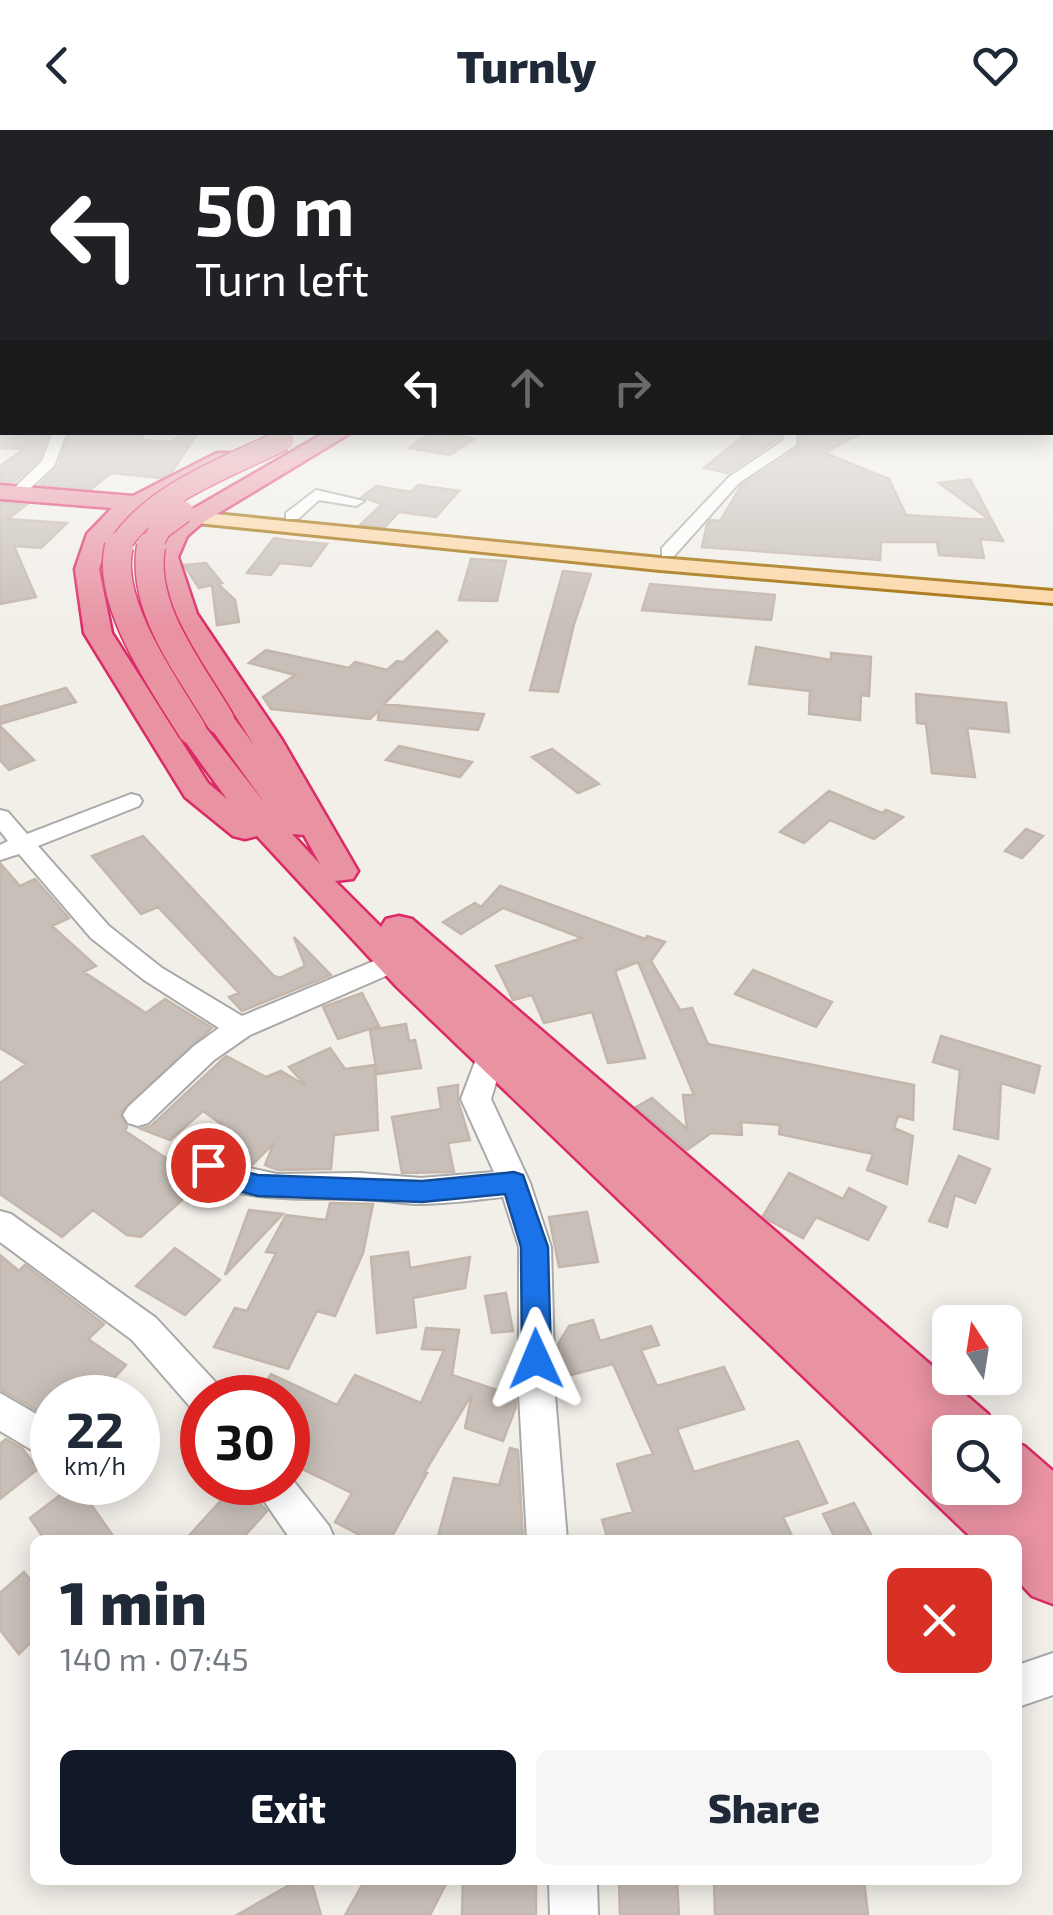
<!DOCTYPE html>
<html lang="en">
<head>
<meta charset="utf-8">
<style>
  body { margin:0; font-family:"Exo 2",sans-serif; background:#f6f6f7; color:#1f2937; height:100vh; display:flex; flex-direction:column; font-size:38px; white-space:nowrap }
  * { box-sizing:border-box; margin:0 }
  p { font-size:32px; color:#747a83 }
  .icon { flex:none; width:55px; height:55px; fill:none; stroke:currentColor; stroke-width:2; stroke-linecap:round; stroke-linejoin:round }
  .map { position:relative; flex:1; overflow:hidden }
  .panel { position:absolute; left:30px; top:1405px; width:992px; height:350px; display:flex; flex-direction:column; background:#fff; border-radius:15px; box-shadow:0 5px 25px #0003 }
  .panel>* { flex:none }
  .top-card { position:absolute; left:0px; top:0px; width:1055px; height:305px; box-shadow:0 5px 25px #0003; background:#202124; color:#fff; overflow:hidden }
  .needle { width:65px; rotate:348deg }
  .tools { position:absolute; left:932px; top:1175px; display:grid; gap:20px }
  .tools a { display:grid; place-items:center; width:90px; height:90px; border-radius:15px; background:#fff; box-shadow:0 5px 25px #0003; font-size:50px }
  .speed { position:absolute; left:30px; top:1245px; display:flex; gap:20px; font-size:50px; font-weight:700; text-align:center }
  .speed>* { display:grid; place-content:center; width:130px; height:130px; border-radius:50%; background:#fff; box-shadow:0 5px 25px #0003; line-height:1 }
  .speed small { font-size:25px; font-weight:400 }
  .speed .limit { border:15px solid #d22; background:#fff; color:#111 }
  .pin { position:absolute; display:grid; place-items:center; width:85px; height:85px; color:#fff; margin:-42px; border:5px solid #fff; border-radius:50%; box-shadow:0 2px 10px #0007 }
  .me { position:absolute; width:110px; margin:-55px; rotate:359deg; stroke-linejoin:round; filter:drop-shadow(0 0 8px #0008) }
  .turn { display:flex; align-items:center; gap:35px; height:210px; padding:0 30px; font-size:45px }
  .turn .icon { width:130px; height:130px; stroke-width:2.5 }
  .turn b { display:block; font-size:70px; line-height:85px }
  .lanes { display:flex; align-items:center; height:95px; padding:0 30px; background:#0003; justify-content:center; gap:50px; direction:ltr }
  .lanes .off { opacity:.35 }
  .round { display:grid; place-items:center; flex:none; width:105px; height:105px; border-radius:15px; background:#f6f6f7 }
  .headline { display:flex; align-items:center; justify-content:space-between; height:170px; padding:0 30px }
  h1 { font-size:60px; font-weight:800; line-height:75px }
  .button { display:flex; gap:20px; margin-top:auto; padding:20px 30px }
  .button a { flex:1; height:115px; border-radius:15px; background:#111827; color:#fff; font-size:40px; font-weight:800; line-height:115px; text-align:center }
  .button a+a { background:#f6f6f7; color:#1f2937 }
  header { display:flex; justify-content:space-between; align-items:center; height:130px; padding:0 30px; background:#fff; font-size:45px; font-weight:800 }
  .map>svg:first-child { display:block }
</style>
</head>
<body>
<header><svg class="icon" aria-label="back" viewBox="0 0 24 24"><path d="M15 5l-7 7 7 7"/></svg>Turnly<svg class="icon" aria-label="heart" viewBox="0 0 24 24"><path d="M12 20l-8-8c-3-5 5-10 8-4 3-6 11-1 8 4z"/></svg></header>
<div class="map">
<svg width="1053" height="1785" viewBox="0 0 1053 1785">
  <rect width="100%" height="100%" fill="#f2efe9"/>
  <!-- building -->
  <path fill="#c7bfb8" stroke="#c4b6ab" stroke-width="2.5" d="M0 302H49L39 329 14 352 0 351V336L24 319 0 318Z
    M70 302H145L141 310 172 312 185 302H198L172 342 160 348 111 343 91 359 40 355 58 337Z
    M432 302H442L474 309 450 325 409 318Z
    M748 302H779L780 308 728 343 704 338Z
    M801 302H863L825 323 889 349 906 385 990 390 939 353 970 349 1003 411 980 409 984 428 939 425 937 412H881L880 430 702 417 707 394 711 390 720 391 741 356 798 318Z
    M418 355 459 361 436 387 399 382 385 397 360 395 382 374 362 367 376 356 411 362Z
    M0 373 26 375 8 389 67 393 41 418 14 416 36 467 0 474Z
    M274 408 286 410 327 414 311 436 280 433 271 445 247 443Z
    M471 429 506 431 497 471 459 470Z
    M206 433 222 453 218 454 235 470 239 492 217 495 212 455 199 458 184 435Z
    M563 441 591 444 574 494 558 562 530 560Z
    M650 454 775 465 771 490 642 480Z
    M437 501 447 511 384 574 484 584 478 600 378 590 379 580 370 589 271 579 263 567 295 545 249 533 266 520 349 538 355 532 387 540 397 531 403 532Z
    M756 517 831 530V523L871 527 869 566 861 565 860 590 809 584 810 561 749 554Z
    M66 558 76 572 0 594V577Z
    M916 564 1006 573 1009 602 967 598 975 647 932 643 926 594 917 593Z
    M0 596 34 630 9 640 0 630Z
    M399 616 472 632 460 647 386 630Z
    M552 619 599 654 578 663 532 627Z
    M829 661 882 683 886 680 903 687 874 709 830 690 804 713 780 702Z
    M1026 699 1043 706 1022 728 1005 721Z
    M143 706 274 846 280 848 305 836 294 807 331 845 242 881 229 867 239 863 158 777 141 784 92 726Z
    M0 733 20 756 35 749 69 788 52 796 96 836 84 842 146 883 165 869 212 898 120 983 127 997 125 1001 202 1052 141 1107 127 1105 93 1080 62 1107 0 1064V953L26 934 0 918Z
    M500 756 645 809 647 806 665 812 651 831 680 880 692 878 708 914 914 955 913 990 898 986 894 998 913 1006 907 1054 867 1040 873 1024 779 1004 780 995 741 992 742 1005 711 1003 687 1020 636 977 652 968 687 999 683 965H694L638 832 615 841 645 928 608 933 592 882 544 893 532 865 513 870 496 836 582 808 503 778 461 804 443 792 475 773 481 777Z
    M753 840 832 872 816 897 735 864Z
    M362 863 379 896 338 909 323 877Z
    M406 894 409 911 415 910 421 938 377 944 370 900Z
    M941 906 1040 936 1034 963 1001 953 998 1009 954 999 960 940 933 932Z
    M330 918 345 939 375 935 378 1000 334 1005 331 1039 278 1040 265 1035 274 1013 252 1035 228 1027 225 1023 238 1006 203 981 170 1010 141 999 151 996 226 926 266 947 281 941 306 956 289 937Z
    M458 955V971L470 1010 448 1013 454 1042 402 1043 392 987 441 979 438 958Z
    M959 1026 990 1039 975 1073 955 1065 947 1097 929 1091Z
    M789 1043 843 1069 849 1058 886 1077 868 1110 816 1087 803 1108 768 1090 763 1086Z
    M330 1073 373 1074 363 1123 335 1186 317 1181 288 1239 214 1217 235 1178 247 1181 276 1123 266 1122 286 1085 326 1090Z
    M249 1080 283 1084 225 1145Z
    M587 1082 598 1132 559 1137 549 1087Z
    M175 1118 220 1150 185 1185 136 1156Z
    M408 1122 410 1138 470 1127 465 1158 413 1168 416 1197 377 1203 371 1127Z
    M0 1125 19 1141 25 1135 104 1194 88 1209 126 1235 96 1268H52V1289L0 1259Z
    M506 1163 513 1201 492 1203 485 1166Z
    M593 1190 600 1211 651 1196 659 1215 641 1220 657 1256 724 1237 744 1279 677 1299 694 1342 798 1311 827 1373 783 1387 794 1410H608L602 1390 633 1382 617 1334 653 1324 613 1234 567 1246 557 1216 569 1196Z
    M426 1198 459 1200 452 1245 515 1266 516 1277 503 1311 465 1298 472 1264 424 1343H427L390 1410H369L335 1392 352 1363 300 1338 309 1323 288 1312V1268H256L271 1244 337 1275 355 1245 421 1273 444 1220 422 1219Z
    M6 1309 22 1318 38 1339 0 1369V1314Z
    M510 1318 518 1320 523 1410H437L454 1348 499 1355Z
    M207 1352H240L267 1381 241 1410H185L224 1367Z
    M76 1353 116 1410H45L30 1388Z
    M854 1373 874 1410H836L823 1384Z
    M24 1442 35 1456V1508L19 1524 0 1500V1463Z
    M298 1750H311L321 1785H237Z
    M365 1750H448L430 1785H345Z
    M463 1750H536V1785H462Z
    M619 1750H677L679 1785H620Z
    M714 1750H864L868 1785H715Z"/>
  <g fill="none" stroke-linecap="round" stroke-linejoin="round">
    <!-- minor casing -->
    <g stroke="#a9a9a9" stroke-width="4">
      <path id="minor" d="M53 302H67L54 336 22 366H12V360L42 331Z
        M783 302H797L796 315 739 353 674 426H662V418L729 347 784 310Z
        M316 360 364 371 356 376 319 370 298 389H286V383Z
        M131 664 139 666 142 671 139 676 38 716 109 796 162 838 242 886 386 826H404L408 832 404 838 250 905 214 930 148 993 138 996 128 993 123 985 128 977 194 916 219 898 144 850 91 808 19 724 0 730V715L8 711 0 701V680L8 682 27 704Z
        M491 913 501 916 505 923 491 969 530 1053 551 1117 555 1265 567 1410H527L519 1265V1117L503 1067C474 1070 446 1074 417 1074 399 1073 381 1070 363 1069 322 1067 215 1078 193 1035L197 1026 208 1023 244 1037 277 1044 360 1043 421 1048 494 1042 461 969 481 916Z
        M0 1081 11 1084 156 1188 219 1256 224 1268H202V1284L193 1280 132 1210 0 1112Z
        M0 1263 52 1293V1332L0 1301Z
        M288 1344 329 1396 335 1410H291L251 1352H288Z
        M1053 1523V1565L1018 1577V1535Z
        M549 1750H597L598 1785H550Z"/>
    </g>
    <!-- major casing -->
    <g stroke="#a06b00" stroke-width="6">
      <path id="major" d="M194 382 660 428 1053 461V473L660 440 187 392V384Z"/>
    </g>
    <!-- highway casing -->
    <g stroke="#dc2a67" stroke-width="5">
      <path id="highway" d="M326 302H352L202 393 187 406 178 427 197 484 282 610 358 741 353 749 335 751 381 797 386 789 399 786 412 789 988 1284 996 1302H950V1358H1005V1308L1024 1316 1053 1341V1474L1032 1466 1018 1451V1410H974L397 857 257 706 245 709 233 706 185 667 84 503 75 439 87 404 112 378 0 369V355L133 366 217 323H231L235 327 231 331 156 372 154 379 130 386 110 406 99 439 112 503 208 653 227 669 177 600 181 594H203L264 672 205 590 209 584H231L254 615 171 484 154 427 168 398 186 383ZM292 704 304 705 320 734Z"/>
    </g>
    <!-- minor -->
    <use href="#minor" fill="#fff" fill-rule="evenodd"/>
    <!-- major -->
    <use href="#major" fill="#fcd6a4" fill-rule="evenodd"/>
    <!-- highway -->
    <use href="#highway" fill="#e892a2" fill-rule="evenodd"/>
    <!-- highway-bridge-far1 casing -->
    <g stroke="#dc2a67" stroke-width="24" stroke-linecap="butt">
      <path id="highway-bridge-far1" d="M118 418C150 364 228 337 283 310
        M150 418 160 399 183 382"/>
    </g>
    <!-- highway-bridge casing -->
    <g stroke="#dc2a67" stroke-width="31" stroke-linecap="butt">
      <path id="highway-bridge" d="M119 416C105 472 163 553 192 600
        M151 416C140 478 190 539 220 590"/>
    </g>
    <!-- highway-bridge-far1 -->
    <use href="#highway-bridge-far1" stroke="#e892a2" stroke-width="21"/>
    <!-- highway-bridge -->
    <use href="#highway-bridge" stroke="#e892a2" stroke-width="28"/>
  </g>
  <!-- sky -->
  <linearGradient id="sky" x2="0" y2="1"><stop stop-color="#8fc0e4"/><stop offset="0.5" stop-color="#f9f8f5"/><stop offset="1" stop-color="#f9f8f5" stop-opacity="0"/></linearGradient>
  <rect width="1053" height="498" fill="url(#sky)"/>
  <!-- route -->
  <path fill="#1a73e8" stroke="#114b97" stroke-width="2.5" d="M208 1025 238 1040 258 1045 422 1051 514 1042 523 1045 548 1117 551 1229 547 1238 536 1242 526 1238 522 1229 521 1117 505 1064 422 1072 258 1066 223 1057 199 1042 195 1035 199 1028Z"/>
</svg>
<div class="tools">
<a><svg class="needle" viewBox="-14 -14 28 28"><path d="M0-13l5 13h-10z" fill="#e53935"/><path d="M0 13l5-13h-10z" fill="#747a83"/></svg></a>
<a><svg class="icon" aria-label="search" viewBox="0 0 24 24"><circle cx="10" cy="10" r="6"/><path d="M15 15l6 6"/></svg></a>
</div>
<div class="speed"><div>22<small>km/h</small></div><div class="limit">30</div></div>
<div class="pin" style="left:208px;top:1035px;background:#d93025"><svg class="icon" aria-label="arrive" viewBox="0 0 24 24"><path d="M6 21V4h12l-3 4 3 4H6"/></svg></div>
<svg class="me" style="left:536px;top:1229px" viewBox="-20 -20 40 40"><path d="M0-17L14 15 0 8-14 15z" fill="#1a73e8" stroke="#fff" stroke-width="4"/></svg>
<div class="top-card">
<div class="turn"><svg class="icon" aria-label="left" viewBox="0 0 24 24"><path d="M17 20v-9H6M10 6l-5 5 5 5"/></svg><div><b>50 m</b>Turn left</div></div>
<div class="lanes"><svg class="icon" aria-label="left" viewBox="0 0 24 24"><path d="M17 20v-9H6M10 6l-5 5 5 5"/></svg><svg class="icon off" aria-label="ahead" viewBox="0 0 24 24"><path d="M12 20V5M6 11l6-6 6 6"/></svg><svg class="icon off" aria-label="right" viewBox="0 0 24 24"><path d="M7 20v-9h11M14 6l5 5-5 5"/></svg></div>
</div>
<section class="panel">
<div class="headline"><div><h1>1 min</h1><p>140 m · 07:45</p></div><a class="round" style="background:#d93025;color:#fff"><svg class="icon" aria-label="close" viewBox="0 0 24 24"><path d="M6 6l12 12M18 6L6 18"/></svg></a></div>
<div class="button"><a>Exit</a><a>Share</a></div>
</section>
</div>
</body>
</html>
